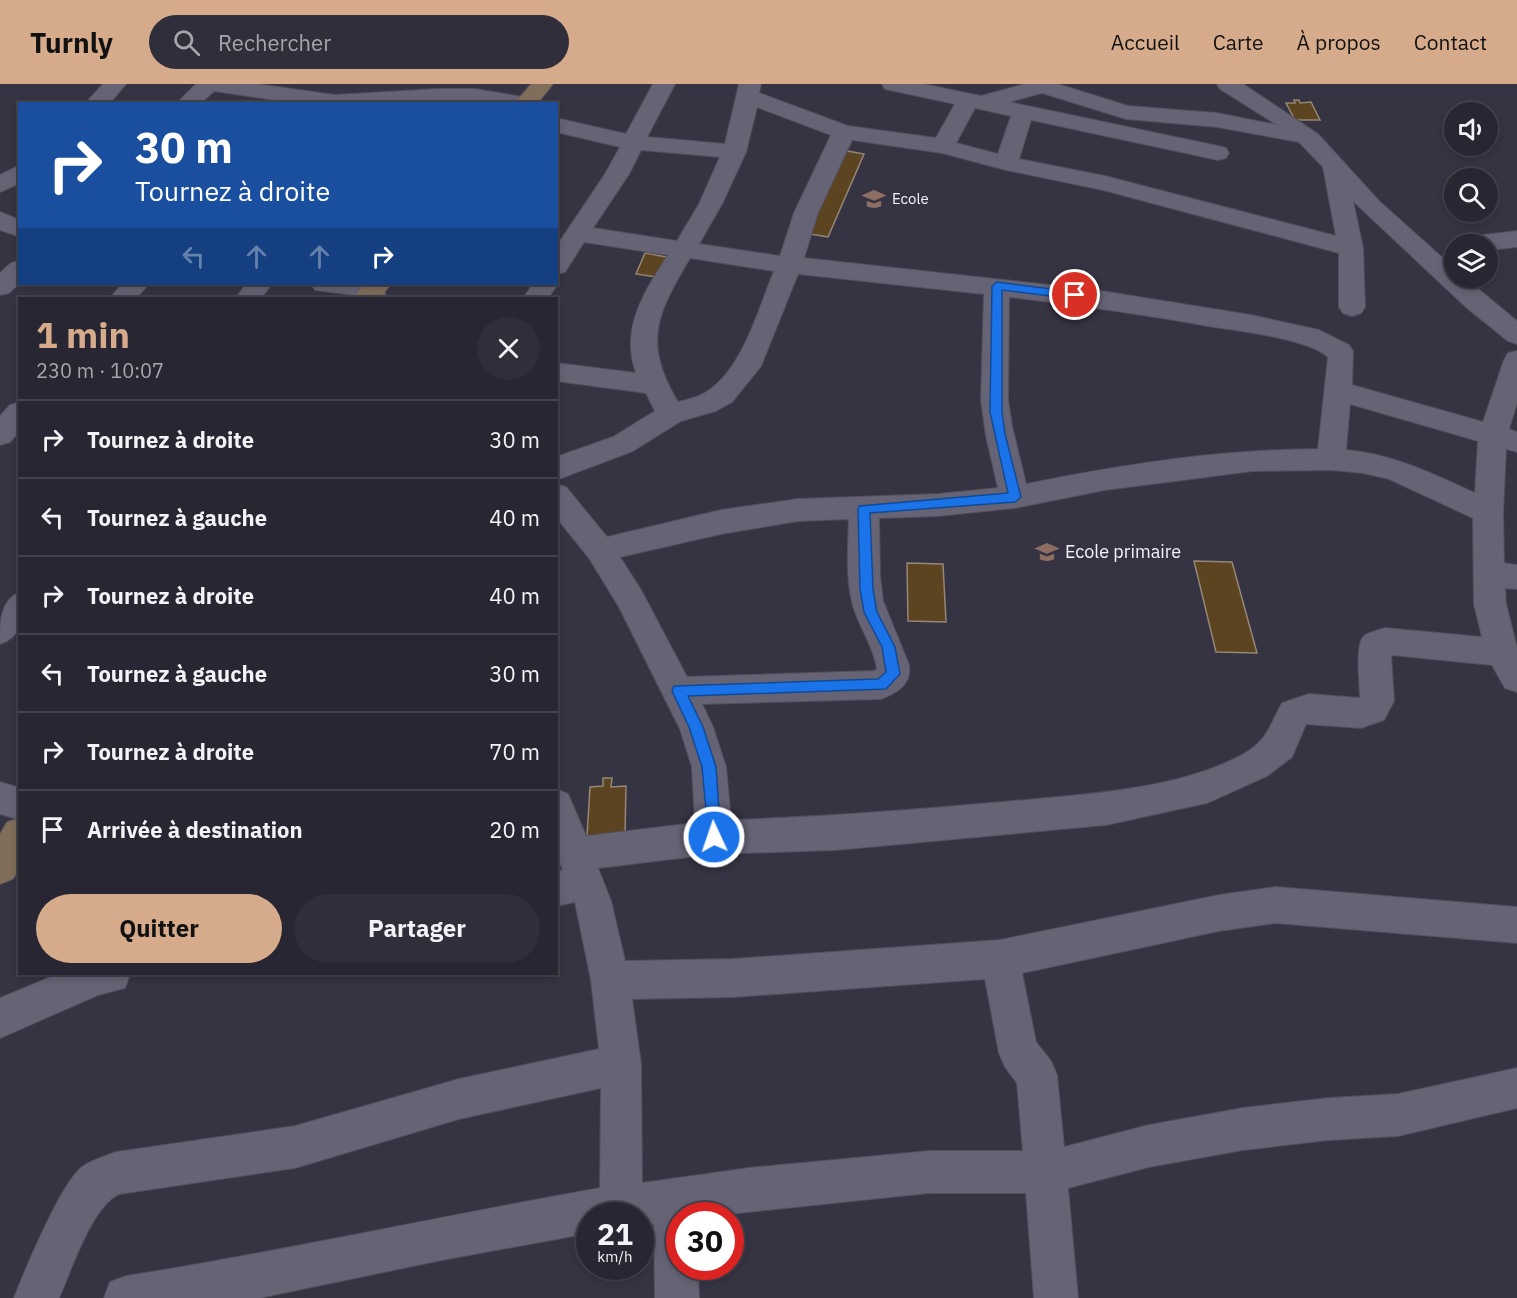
<!DOCTYPE html>
<html lang="fr">
<head>
<meta charset="utf-8">
<style>
  body { margin:0; font-family:"IBM Plex Sans",sans-serif; background:#302e3a; color:#f1f3f6; height:100vh; display:flex; flex-direction:column; font-size:22px; white-space:nowrap }
  * { box-sizing:border-box; margin:0 }
  p { font-size:20px; color:#a5a5ac }
  .icon { flex:none; width:33px; height:33px; fill:none; stroke:currentColor; stroke-width:2; stroke-linecap:round; stroke-linejoin:round }
  .map { position:relative; flex:1; overflow:hidden }
  .panel { position:absolute; left:18px; top:213px; width:540px; height:678px; display:flex; flex-direction:column; background:#282632; border-radius:0px; box-shadow:0 3px 9px #0003,0 0 0 2px #44434d }
  .panel>* { flex:none }
  .guide { position:absolute; left:18px; top:18px; width:540px; height:183px; border-radius:0px; box-shadow:0 3px 9px #0003,0 0 0 2px #44434d; background:#1a4fa0; color:#fff; overflow:hidden }
  .buttons { position:absolute; left:1444px; top:18px; display:grid; gap:12px }
  .buttons a { display:grid; place-items:center; width:54px; height:54px; border-radius:50%; background:#282632; box-shadow:0 3px 9px #0003,0 0 0 2px #44434d; font-size:30px }
  .speed { position:absolute; left:576px; top:1118px; display:flex; gap:12px; font-size:30px; font-weight:700; text-align:center }
  .speed>* { display:grid; place-content:center; width:78px; height:78px; border-radius:50%; background:#282632; box-shadow:0 3px 9px #0003,0 0 0 2px #44434d; line-height:1 }
  .speed small { font-size:15px; font-weight:400 }
  .speed .limit { border:9px solid #d22; background:#fff; color:#111 }
  .pin { position:absolute; display:grid; place-items:center; width:51px; height:51px; color:#fff; margin:-26px; border:3px solid #fff; border-radius:50%; box-shadow:0 2px 6px #0007 }
  .me { position:absolute; width:66px; margin:-33px; rotate:357deg; stroke-linejoin:round; filter:drop-shadow(0 0 4px #0008) }
  .turn { display:flex; align-items:center; gap:21px; height:126px; padding:0 18px; font-size:27px }
  .turn .icon { width:78px; height:78px; stroke-width:2.5 }
  .turn b { display:block; font-size:42px; line-height:51px }
  .lanes { display:flex; align-items:center; height:57px; padding:0 18px; background:#0003; justify-content:center; gap:30px; direction:ltr }
  .lanes .off { opacity:.35 }
  .round { display:grid; place-items:center; flex:none; width:63px; height:63px; border-radius:32px; background:#302e3a }
  .overview { display:flex; align-items:center; justify-content:space-between; height:102px; padding:0 18px }
  h1 { font-size:36px; font-weight:700; line-height:45px; color:#d6ab8b }
  .primary-button { display:flex; gap:12px; margin-top:auto; padding:12px 18px }
  .primary-button a { flex:1; height:69px; border-radius:36px; background:#d6ab8b; color:#111; font-size:24px; font-weight:700; line-height:69px; text-align:center }
  .primary-button a+a { background:#302e3a; color:#f1f3f6 }
  ul { padding:0; list-style:none }
  li { display:flex; align-items:center; gap:18px; height:78px; padding:0 18px; border-top:2px solid #44434d }
  li div { flex:1 }
  li b { display:block; font-size:22px }
  li em { font-style:normal }
  header { display:flex; align-items:center; gap:36px; box-sizing:border-box; height:84px; padding:0 30px; background:#d6ab8b; color:#111 }
  header strong { font-size:28px }
  nav { display:flex; gap:33px; margin-inline-start:auto; font-size:21px }
  .search { width:420px; height:54px; background:#302e3a; display:flex; align-items:center; gap:15px; box-sizing:border-box; padding:0 21px; border-radius:33px; color:#a5a5ac; font-size:22px }
  .map>svg:first-child { display:block }
</style>
</head>
<body>
<header>
<strong>Turnly</strong>
<div class="search"><svg class="icon" aria-label="search" viewBox="0 0 24 24"><circle cx="10" cy="10" r="6"/><path d="M15 15l6 6"/></svg>Rechercher</div>
<nav><a>Accueil</a><a>Carte</a><a>À propos</a><a>Contact</a></nav>
</header>
<div class="map">
<svg width="1517" height="1214" viewBox="0 0 1517 1214">
  <rect width="100%" height="100%" fill="#363343"/>
  <!-- building -->
  <path fill="#5c4420" stroke="#948776" stroke-width="1.5" d="M1294 16H1299L1300 19 1311 18 1320 36H1295L1286 19H1295Z
    M842 66 864 70 828 153 804 149Z
    M645 169 672 174 663 194 636 190Z
    M1194 477 1232 478 1257 569 1216 568Z
    M907 479 943 480 946 538 908 537Z
    M603 694H612L611 703 626 702 625 751 587 752 590 703 603 702Z"/>
  <g fill="none" stroke-linecap="round" stroke-linejoin="round">
    <!-- street casing -->
    <g stroke="#514f5c" stroke-width="2">
      <path id="street" d="M103 0H126L109 20H85Z
        M196 0H257L335 11 436 5H475L523 13 531 15 534 20 436 17 301 20 214 7 200 20H176Z
        M653 0H675L647 53 725 60 739 0H761L759 9 848 42 936 54 955 20 885 5 882 0H923L981 12 1025 0H1058L1128 22 1217 29 1277 41 1220 5 1217 0H1243L1318 50 1379 117 1455 185V194H1465L1517 237V260L1508 257 1467 224 1353 117 1363 164 1365 223 1361 229 1352 232 1343 229 1339 223V169L1103 106 1006 86 942 69 852 56 818 129 804 174 1095 206 1251 231 1319 246 1349 261 1353 267 1352 301 1483 338 1504 276 1508 269 1517 267V319L1509 345 1517 348V368L1506 365 1503 428 1504 479 1517 481V505L1505 504 1506 520 1517 564V608L1505 604 1492 581 1391 571 1394 617 1384 636 1361 644 1306 640 1292 673 1267 692 1207 719 1106 741 836 766 714 770 598 784 611 817 625 877 733 875 1000 856 1219 811 1276 803 1517 823V859L1276 839 1219 847 1022 889 1036 958 1051 977 1057 991 1064 1063 1149 1041 1243 1024 1329 1014 1398 1010 1517 984V1024L1398 1052 1329 1056 1243 1066 1149 1083 1068 1104 1078 1214H1034L1026 1109H929L720 1131H680V1182H698L699 1214H655L654 1140 640 1142V1131H590V1149L442 1176 259 1214H104L110 1198 126 1192C285 1167 442 1132 600 1104L601 1004 459 1035 295 1084 119 1110C92 1122 71 1187 59 1214H14C25 1186 61 1099 82 1083 91 1076 106 1072 116 1068L295 1042 459 995 599 965 591 896 575 818 556 822V787L563 786 556 769V705L568 710 586 752 695 739 692 683 680 645 619 523 589 474 556 433V400L566 403 607 453 721 426 798 415 938 410 998 404 986 352 981 316 984 210 798 190 761 282 732 318 716 327 681 337 633 367 556 396V373L613 353 655 327 646 309 556 297V279L636 289C620 245 644 208 668 171L584 158 565 188 556 190V163L605 90 620 63 556 48V34L626 50ZM1042 9 1126 35 1217 43 1299 58 1323 83 1336 152 1105 92 1019 75 1031 36 1218 76 1226 74 1229 69 1226 64 1218 62 1009 18ZM757 23 831 51 794 129 780 172 699 160 722 120 746 68ZM975 24 1011 32 998 70 956 59ZM641 66 720 73 699 120 677 157 593 144 629 90ZM690 174 774 187C759 224 744 279 712 304 702 312 690 315 678 318 642 258 657 230 690 174ZM1009 213C1078 221 1146 231 1214 243 1241 247 1309 255 1328 273L1318 365C1217 366 1125 380 1026 400L1012 342 1008 316ZM1350 320 1478 357 1475 409C1433 390 1393 370 1346 366ZM1331 386 1363 389 1389 395 1473 434 1474 520 1482 553 1385 544C1379 546 1368 548 1363 553 1355 563 1360 601 1360 614L1309 610 1282 619C1269 643 1268 656 1242 671 1175 707 1077 711 1002 718 912 726 822 733 731 736L726 683 713 643 702 620 881 615C897 609 912 600 909 581L883 517 880 492 879 434 938 432 1015 424 1105 406 1253 387ZM849 435C848 466 845 499 855 528 862 548 874 564 877 585L874 587 687 593 641 506 620 473 721 450 798 437ZM985 895 999 969 1005 983 1017 999 1023 1067H929L749 1084 642 1099 641 980 632 915 733 913Z
        M20 81V99L0 108V91Z
        M0 128 20 136V153L0 146Z
        M1517 147V163L1488 166V160H1455L1458 154Z
        M20 177V199L9 209 0 211V189L11 179Z
        M556 198 558 200 548 214H523L533 200Z
        M122 200H149L136 214H110Z
        M246 200H272L261 214H236Z
        M311 200H382L387 214H362L361 212 315 206Z
        M20 318V347L10 358 0 361V332L10 321Z
        M20 508C20 532 26 551 0 560 0 537 0 517 20 508Z
        M0 698 20 704V736L0 730Z
        M58 890H130L125 904 98 911 0 954V914Z"/>
    </g>
    <!-- secondary casing -->
    <g stroke="#514f5c" stroke-width="2">
      <path id="secondary" d="M531 0H553L537 20H514Z
        M364 200H391L380 214H354Z
        M20 734V784L13 795 0 800V750L7 738Z"/>
    </g>
    <!-- street -->
    <use href="#street" fill="#666375" fill-rule="evenodd"/>
    <!-- secondary -->
    <use href="#secondary" fill="#806e5b" fill-rule="evenodd"/>
  </g>
  <!-- route -->
  <path fill="#1a73e8" stroke="#114b97" stroke-width="1.5" d="M997 198 1075 208 1081 211 1075 215 1002 206V328L1005 350 1021 413 1015 418 870 429 873 505 877 528 895 563 900 590 886 605 688 612 703 643 716 683 721 753 719 758 714 760 709 758 702 683 689 643 672 607 674 602 878 595 886 588 882 563 864 528 860 505 858 425 859 422 1008 409 990 328 992 202Z"/>
  <!-- icons -->
  <defs>
    <g id="school-bare" transform="scale(1.8)"><path d="M0-5L7-2L0 1L-7-2ZM-4 1L0 2.5L4 1V4Q0 6-4 4Z" fill="#8d6e63" stroke="#363343" stroke-width="2.5" paint-order="stroke"/></g>
  </defs>
  <g fill-rule="evenodd">
    <use href="#school-bare" x="874" y="115"/>
    <use href="#school-bare" x="1047" y="468"/>
  </g>
  <g text-anchor="middle" stroke-width="5" stroke-linejoin="round" paint-order="stroke">
    <!-- far-poi labels -->
    <g font-size="15" fill="#f3f2fc" stroke="#363343" text-anchor="start">
      <text x="892" y="120">Ecole</text>
    </g>
    <!-- poi labels -->
    <g font-size="18" fill="#f3f2fc" stroke="#363343" text-anchor="start">
      <text x="1065" y="474">Ecole primaire</text>
    </g>
  </g>
</svg>
<div class="buttons">
<a><svg class="icon" aria-label="sound" viewBox="0 0 24 24"><path d="M4 9h4l5-4v14l-5-4H4zM17 9q2 3 0 6"/></svg></a>
<a><svg class="icon" aria-label="search" viewBox="0 0 24 24"><circle cx="10" cy="10" r="6"/><path d="M15 15l6 6"/></svg></a>
<a><svg class="icon" aria-label="layers" viewBox="0 0 24 24"><path d="M12 4l9 5-9 5-9-5zM3 14l9 5 9-5"/></svg></a>
</div>
<div class="speed"><div>21<small>km/h</small></div><div class="limit">30</div></div>
<div class="pin" style="left:1075px;top:211px;background:#d93025"><svg class="icon" aria-label="arrive" viewBox="0 0 24 24"><path d="M6 21V4h12l-3 4 3 4H6"/></svg></div>
<svg class="me" style="left:714px;top:753px" viewBox="-20 -20 40 40"><circle r="17" fill="#1a73e8" stroke="#fff" stroke-width="3"/><path d="M0-11L8 9 0 5-8 9z" fill="#fff"/></svg>
<div class="guide">
<div class="turn"><svg class="icon" aria-label="right" viewBox="0 0 24 24"><path d="M7 20v-9h11M14 6l5 5-5 5"/></svg><div><b>30 m</b>Tournez à droite</div></div>
<div class="lanes"><svg class="icon off" aria-label="left" viewBox="0 0 24 24"><path d="M17 20v-9H6M10 6l-5 5 5 5"/></svg><svg class="icon off" aria-label="ahead" viewBox="0 0 24 24"><path d="M12 20V5M6 11l6-6 6 6"/></svg><svg class="icon off" aria-label="ahead" viewBox="0 0 24 24"><path d="M12 20V5M6 11l6-6 6 6"/></svg><svg class="icon" aria-label="right" viewBox="0 0 24 24"><path d="M7 20v-9h11M14 6l5 5-5 5"/></svg></div>
</div>
<section class="panel">
<div class="overview"><div><h1>1 min</h1><p>230 m · 10:07</p></div><a class="round"><svg class="icon" aria-label="close" viewBox="0 0 24 24"><path d="M6 6l12 12M18 6L6 18"/></svg></a></div>
<ul>
<li><svg class="icon" aria-label="right" viewBox="0 0 24 24"><path d="M7 20v-9h11M14 6l5 5-5 5"/></svg><div><b>Tournez à droite</b></div><em>30 m</em></li>
<li><svg class="icon" aria-label="left" viewBox="0 0 24 24"><path d="M17 20v-9H6M10 6l-5 5 5 5"/></svg><div><b>Tournez à gauche</b></div><em>40 m</em></li>
<li><svg class="icon" aria-label="right" viewBox="0 0 24 24"><path d="M7 20v-9h11M14 6l5 5-5 5"/></svg><div><b>Tournez à droite</b></div><em>40 m</em></li>
<li><svg class="icon" aria-label="left" viewBox="0 0 24 24"><path d="M17 20v-9H6M10 6l-5 5 5 5"/></svg><div><b>Tournez à gauche</b></div><em>30 m</em></li>
<li><svg class="icon" aria-label="right" viewBox="0 0 24 24"><path d="M7 20v-9h11M14 6l5 5-5 5"/></svg><div><b>Tournez à droite</b></div><em>70 m</em></li>
<li><svg class="icon" aria-label="arrive" viewBox="0 0 24 24"><path d="M6 21V4h12l-3 4 3 4H6"/></svg><div><b>Arrivée à destination</b></div><em>20 m</em></li>
</ul>
<div class="primary-button"><a>Quitter</a><a>Partager</a></div>
</section>
</div>
</body>
</html>
